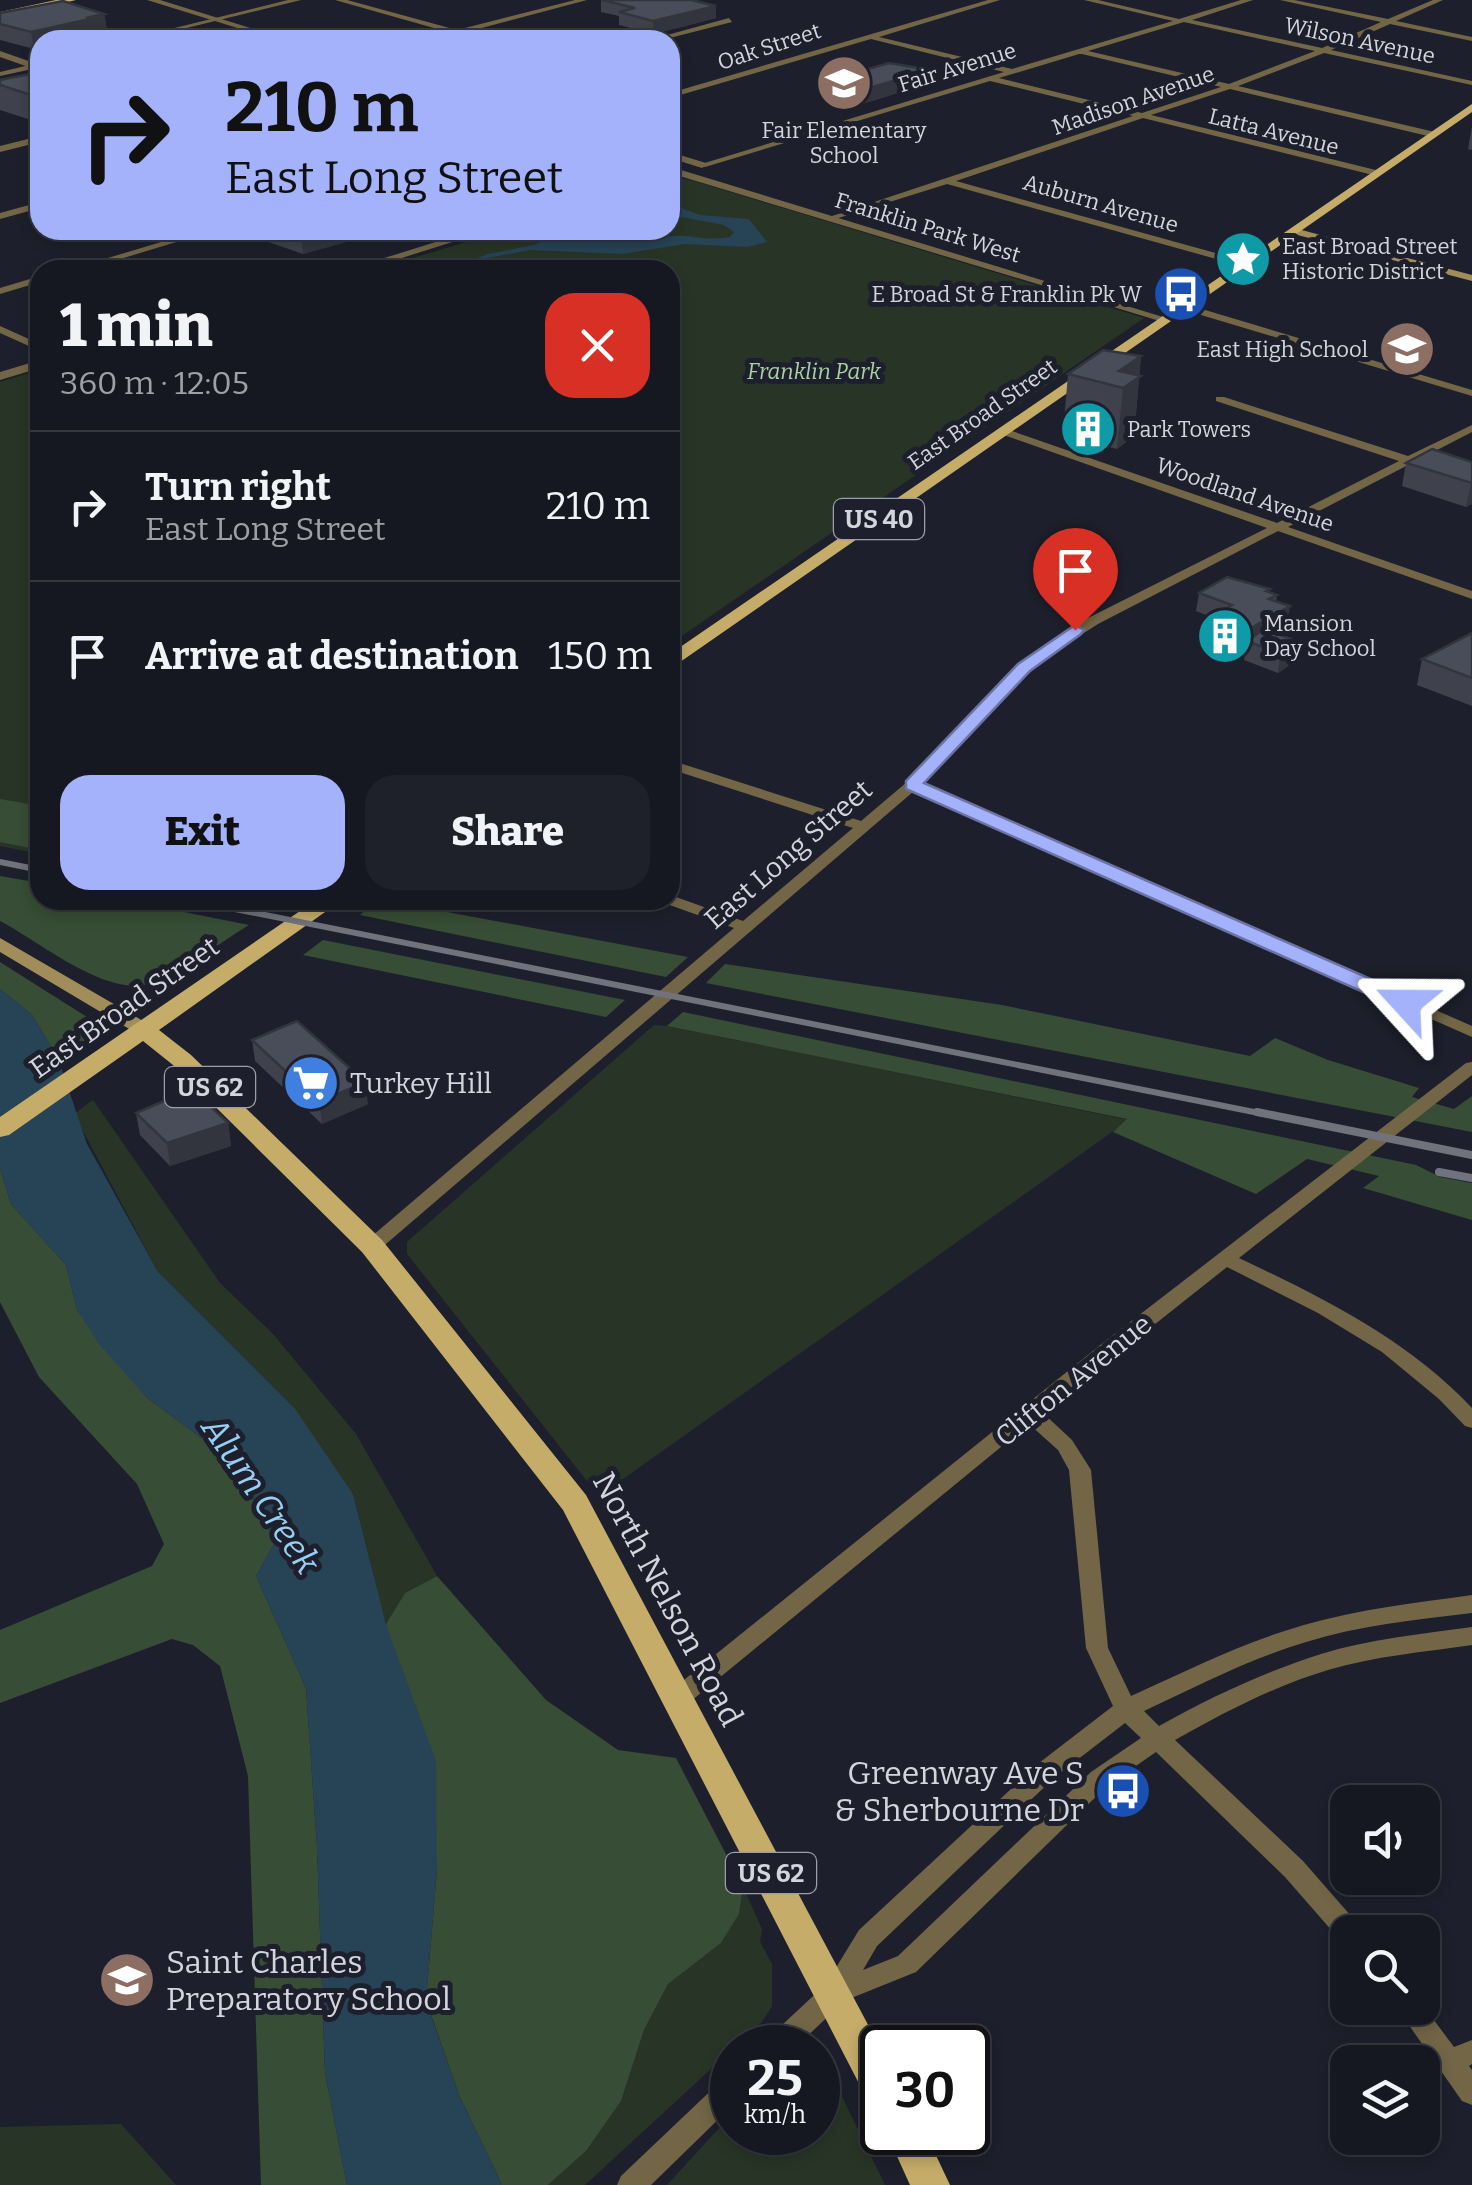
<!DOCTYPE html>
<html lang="en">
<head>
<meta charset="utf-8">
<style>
  body { margin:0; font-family:Bitter,serif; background:#1f212a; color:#f1f3f6; height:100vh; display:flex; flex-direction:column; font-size:38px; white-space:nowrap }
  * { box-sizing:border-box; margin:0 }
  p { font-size:32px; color:#9ea0a5 }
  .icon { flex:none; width:55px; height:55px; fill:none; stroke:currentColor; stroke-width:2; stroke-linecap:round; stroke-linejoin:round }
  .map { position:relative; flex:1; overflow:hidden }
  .panel { position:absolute; left:30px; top:260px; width:650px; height:650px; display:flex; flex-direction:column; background:#161821; border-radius:30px; box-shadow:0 5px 15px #0003,0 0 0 2px #35373f }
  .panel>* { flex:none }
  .top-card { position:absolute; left:30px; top:30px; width:650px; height:210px; border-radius:30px; box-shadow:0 5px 15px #0003,0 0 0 2px #35373f; background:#a4b2fc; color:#111; overflow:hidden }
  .tools { position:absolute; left:1330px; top:1785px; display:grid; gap:20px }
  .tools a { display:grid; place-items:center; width:110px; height:110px; border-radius:20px; background:#161821; box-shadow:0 5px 15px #0003,0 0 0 2px #35373f; font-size:50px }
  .speed { position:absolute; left:710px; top:2025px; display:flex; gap:20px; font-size:50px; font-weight:700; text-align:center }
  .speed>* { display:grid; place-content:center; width:130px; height:130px; border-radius:50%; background:#161821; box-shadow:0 5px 15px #0003,0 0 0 2px #35373f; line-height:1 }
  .speed small { font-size:25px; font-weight:400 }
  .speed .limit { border:5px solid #111; border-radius:15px; background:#fff; color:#111 }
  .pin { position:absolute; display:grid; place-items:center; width:85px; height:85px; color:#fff; margin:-102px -42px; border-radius:50% 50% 50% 0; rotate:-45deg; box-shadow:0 0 10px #0007 }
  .pin .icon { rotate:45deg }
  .me { position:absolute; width:110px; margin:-55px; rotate:294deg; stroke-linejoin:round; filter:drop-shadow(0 0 8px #0008) }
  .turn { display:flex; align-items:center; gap:35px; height:210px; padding:0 30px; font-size:45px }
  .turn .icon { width:130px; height:130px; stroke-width:2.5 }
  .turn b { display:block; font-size:70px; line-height:85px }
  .round { display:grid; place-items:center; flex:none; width:105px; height:105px; border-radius:30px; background:#1f212a }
  .headline { display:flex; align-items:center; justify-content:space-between; height:170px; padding:0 30px }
  h1 { font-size:60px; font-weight:800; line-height:75px }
  .primary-button { display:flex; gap:20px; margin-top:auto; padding:20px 30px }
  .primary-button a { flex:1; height:115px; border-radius:30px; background:#a4b2fc; color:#111; font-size:40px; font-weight:800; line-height:115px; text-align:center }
  .primary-button a+a { background:#1f212a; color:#f1f3f6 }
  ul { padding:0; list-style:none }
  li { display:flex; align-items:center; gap:30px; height:150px; padding:0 30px; border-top:2px solid #35373f }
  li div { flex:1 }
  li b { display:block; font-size:38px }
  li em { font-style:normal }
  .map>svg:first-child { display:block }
</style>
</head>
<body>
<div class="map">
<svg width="1472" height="2185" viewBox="0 0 1472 2185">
  <rect width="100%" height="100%" fill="#1d202c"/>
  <!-- green -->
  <path fill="#283526" d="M678 178 691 180 1144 318 670 644V270H373L506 230H670V181Z
    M40 370V854L0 846V382Z
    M654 1025 667 1026 1129 1120 599 1496 407 1254V1242Z
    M93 1100 220 1283 273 1334 356 1434 437 1576 405 1593 386 1624 353 1494 211 1327 158 1272 74 1114Z
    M743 1887 762 1929 760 1942 772 1964V2006L762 2022 585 2185H548L586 2151 621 2101 644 2030 668 1984 721 1943 739 1914Z
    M810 2031 885 2185H667L732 2114V2132H818V2048L795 2047Z
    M121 2124 176 2185H0V2127Z"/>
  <!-- forest -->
  <path fill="#384d35" d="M0 799 40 806V850L0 842Z
    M0 876 40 883V900H124L249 925C219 943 187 969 155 982 109 1001 41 942 0 921Z
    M377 900H383L688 957 666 977 360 915Z
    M323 940 625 1000 606 1017 303 955Z
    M0 962 98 1024 88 1039 58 1058 32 1015 0 989Z
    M725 964 1002 1005 1250 1056 1275 1038 1328 1060 1419 1088 1412 1097 1454 1109 1472 1096V1132L706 983Z
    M683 1012 1416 1165 1440 1177 1472 1183V1220L1363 1188 1379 1176 1307 1159 1256 1194 1113 1132 1127 1119 667 1026Z
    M0 1168 11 1204 66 1265 77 1310 146 1397 211 1445 250 1493 275 1542 256 1576 306 1688 317 1847 325 2073 347 2185H261L248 1776 220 1666 193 1645 172 1639 0 1703V1630L152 1566 164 1544 137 1484 39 1377 0 1302Z
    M437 1576 546 1700 618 1750 676 1758 743 1887 739 1914 721 1943 668 1984 644 2030 621 2101 586 2151 548 2185H502L459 2095 426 2000 437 1869 386 1624 405 1593Z"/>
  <!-- water -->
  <path fill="#274456" d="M670 204 700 215 749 219 767 242 747 247 685 244 622 254 531 250 487 258 462 270H446L488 254 534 245 567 230H626V236C646 242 666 234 686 236 702 238 714 240 730 237L734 232 724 225 670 215Z
    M0 989 32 1015 58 1058 87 1144 158 1272 295 1409 353 1494 386 1624 436 1761 437 1869 426 2001 459 2095 502 2185H347L325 2073 317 1847 306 1688 256 1576 275 1542 250 1493 211 1445 146 1397 99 1344 77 1310 66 1265 11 1204 0 1168Z"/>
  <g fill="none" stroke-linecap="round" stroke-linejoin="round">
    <!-- minor -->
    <path fill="#726647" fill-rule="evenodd" d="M288 0H301L154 36 150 34Z
      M335 0H347L457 30 575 0H587L436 40H423L448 32Z
      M988 0H1000L879 37 1012 69 1173 21 1084 0H1098L1179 19 1241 0H1253L1192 20 1322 48 1381 22 1280 0H1294L1388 19 1433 0H1443L1396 21 1472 37V41L1390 24 1331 50 1472 81V85L1324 53 1238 86 1435 132 1432 137 1230 89 1151 115 1380 171 1377 176 1143 118 956 181 1248 262V266L1245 267 947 184 829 221V217L1133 116 990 81 705 167 698 165 1004 72 871 39 670 98V93ZM1184 22 1315 51 1229 84 1088 51ZM1079 54H1082L1221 87 1142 113 999 78Z
      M729 18 732 22 662 40H649Z
      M34 64 37 68 0 76V72Z
      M40 136V142L0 152V146Z
      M40 202V208L0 219V213Z
      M201 230H216L84 270H68Z
      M40 276V282L0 294V288Z
      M1185 304 1472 390V396L1181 309 1180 307Z
      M0 326 40 344V351L0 333Z
      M1216 397H1224L1408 456 1472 425V432L1288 527 1472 591V599L1278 531 1098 624 1037 663 921 784 1472 1026V1037L914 791 379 1250H365L363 1246 365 1242 734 928 664 903 662 900H670V895L676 897 743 921 853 828 670 769V760L861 821 907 782 1027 657 1088 618 1267 528 1001 434V430H1009L1277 523 1399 461 1216 401Z
      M1472 1062V1075L1239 1258C1323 1298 1407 1339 1472 1408V1428L1465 1426 1439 1399 1382 1352 1318 1313 1227 1267 1043 1413 1072 1440 1091 1470 1108 1648 1131 1696C1188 1670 1244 1642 1304 1625 1359 1609 1416 1603 1472 1595V1613C1416 1620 1360 1625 1306 1642 1249 1659 1197 1686 1144 1711L1159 1726C1211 1697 1264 1672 1321 1654 1369 1639 1422 1634 1472 1627V1645C1424 1652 1375 1656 1328 1670 1274 1686 1223 1713 1175 1740L1303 1861 1358 1924 1361 1932H1348V1943L1340 1940 1285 1877 1156 1752 1107 1786 916 1972 844 2001 795 2048H763L767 2039 826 1984 859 1930 1039 1763 1113 1706 1086 1648 1069 1470 1058 1450 1029 1424 685 1706 677 1708 669 1706 665 1699 669 1692 1099 1346 1466 1063ZM1125 1723 1141 1738 1091 1772 898 1956 863 1970 877 1946 1055 1777Z
      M1422 2004 1454 2047 1472 2040V2064L1469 2066 1472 2070V2105L1462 2101 1397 2008H1422Z
      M732 2077V2106L651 2185H617L621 2176 722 2080Z"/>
    <!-- tertiary -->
    <path fill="#726647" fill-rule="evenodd" d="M147 0H160L289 40H276Z
      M0 51 40 65V71L0 57Z
      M670 152 706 163 707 165 702 168 670 158Z
      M673 170H681L1173 320 1163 322 673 174Z
      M474 230H490L364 270H346Z
      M40 360V368L0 380V372Z"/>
    <!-- secondary -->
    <path fill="#a18d5a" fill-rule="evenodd" d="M1294 228 1472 275V281L1290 233V229Z
      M0 938 150 1025 153 1029 143 1035 136 1033 0 952Z"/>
    <!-- primary -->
    <path fill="#c5ac69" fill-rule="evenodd" d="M56 0H76L0 18V12Z
      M1472 104V112L670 669V654Z
      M316 900H342L159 1030 191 1055 382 1240 586 1495 882 2051V2106L868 2101 563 1510 362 1252 173 1065 143 1041 9 1135 0 1137V1117Z
      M886 2132H925L950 2185H910Z"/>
    <!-- rail-far1 -->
    <path stroke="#70727c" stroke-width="6" d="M0 862 40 870
      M190 900 1269 1115"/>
    <!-- rail -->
    <path stroke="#70727c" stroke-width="8" d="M1257 1112 1472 1155
      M1439 1172 1472 1178"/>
  </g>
  <!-- wall -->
  <path fill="#3f414d" d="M601 0 716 18 654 34 619 25V16L601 12Z
    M0 13 104 14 107 30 92 33 93 36 73 40H40V47L34 49 0 40Z
    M40 72V123L0 110V80Z
    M826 81 930 83 862 104 825 94Z
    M1472 126V150L1468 149Z
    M234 230H344L346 242 303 254Z
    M1141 356 1134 436 1117 449 1063 434 1068 374Z
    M1472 462V504L1466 507 1402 486 1406 463Z
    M1270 592 1277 595 1276 601 1287 625 1274 633 1299 642 1296 661 1278 673 1244 660 1246 648 1235 655 1199 641 1202 622 1211 617 1196 611 1199 593Z
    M1472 633V706L1417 685 1422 659Z
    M252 1040 368 1104 322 1124 255 1061Z
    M136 1113 228 1123 231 1146 170 1166 140 1135Z"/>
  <!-- shaded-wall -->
  <path fill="#33353e" d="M716 6V18L654 34 653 21Z
    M104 14 107 30 92 33 93 36 73 40H40V47L34 49 31 32Z
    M931 70 930 83 862 104V90Z
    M310 230H344L346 242 303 254 301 233Z
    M1141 356 1134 436 1117 449 1123 388 1119 371Z
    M1472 483V504L1466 507 1471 484Z
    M1290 606 1287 625 1254 644 1247 641 1246 648 1235 655 1237 636Z
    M1299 642 1296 661 1278 673 1280 654Z
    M365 1082 368 1104 322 1124 319 1102Z
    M228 1123 231 1146 170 1166 167 1143Z"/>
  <!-- building -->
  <path fill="#494c59" stroke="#33353e" stroke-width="2.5" d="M602 0H691L716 6 653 21 619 12 635 8Z
    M63 1 104 14 86 18 90 19 31 32 0 24V13Z
    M889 63 931 70 862 90 826 81Z
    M40 72V98L0 85V80Z
    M1103 350 1141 356 1119 371 1141 376 1123 388 1068 374Z
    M1432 449 1472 462V483L1406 463Z
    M1227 577 1270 589 1266 591 1277 595 1269 599 1290 606 1237 636 1202 622 1232 605 1199 593Z
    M1264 629 1299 642 1280 654 1247 641Z
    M1472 633V678L1422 659Z
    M297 1021 365 1082 319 1102 252 1040Z
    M192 1089 228 1123 167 1143 136 1113Z"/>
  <!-- route -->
  <path fill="#a4b2fc" stroke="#6b74a4" stroke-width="2.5" d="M1075 625 1084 630 1081 634 1030 671 924 783 1414 998 1417 1003 1414 1008H1399L906 789V781L1018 664Z"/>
  <!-- icons -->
  <defs>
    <g id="school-disc" transform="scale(2.875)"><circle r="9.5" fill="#8d6e63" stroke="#1d202c"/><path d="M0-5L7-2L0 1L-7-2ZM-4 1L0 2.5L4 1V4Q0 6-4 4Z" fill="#fff"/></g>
    <g id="sight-disc" transform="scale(2.875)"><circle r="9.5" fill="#0f9aa8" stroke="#1d202c"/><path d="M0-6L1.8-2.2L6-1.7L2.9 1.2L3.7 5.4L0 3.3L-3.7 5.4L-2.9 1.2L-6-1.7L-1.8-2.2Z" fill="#fff"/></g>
    <g id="bus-disc" transform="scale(2.875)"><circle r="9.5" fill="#1a4fb4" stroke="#1d202c"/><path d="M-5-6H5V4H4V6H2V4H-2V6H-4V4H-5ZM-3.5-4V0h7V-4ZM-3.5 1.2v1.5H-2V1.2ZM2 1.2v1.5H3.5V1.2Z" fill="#fff"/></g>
    <g id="building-disc" transform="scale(2.875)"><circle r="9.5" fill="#0f9aa8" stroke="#1d202c"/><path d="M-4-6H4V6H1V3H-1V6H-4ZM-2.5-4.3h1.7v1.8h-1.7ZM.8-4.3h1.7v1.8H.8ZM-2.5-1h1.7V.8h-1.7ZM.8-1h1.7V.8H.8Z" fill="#fff"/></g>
    <g id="supermarket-disc" transform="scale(2.875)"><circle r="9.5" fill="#3f7fe0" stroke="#1d202c"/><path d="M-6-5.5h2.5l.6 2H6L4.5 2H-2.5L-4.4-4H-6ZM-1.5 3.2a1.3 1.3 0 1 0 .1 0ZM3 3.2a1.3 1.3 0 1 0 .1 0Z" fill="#fff"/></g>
  </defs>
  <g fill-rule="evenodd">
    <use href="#school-disc" x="844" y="83"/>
    <use href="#sight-disc" x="1243" y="259"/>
    <use href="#bus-disc" x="1181" y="294"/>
    <use href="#school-disc" x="1407" y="349"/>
    <use href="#building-disc" x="1088" y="429"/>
    <use href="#building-disc" x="1225" y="636"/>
    <use href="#supermarket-disc" x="311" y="1083"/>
    <use href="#bus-disc" x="1123" y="1791"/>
    <use href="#school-disc" x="127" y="1980"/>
  </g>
  <g text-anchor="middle" stroke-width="10" stroke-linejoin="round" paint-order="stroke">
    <!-- far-street labels -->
    <g font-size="22" fill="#d3d5dd" stroke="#1d202c">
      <text transform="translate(1360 40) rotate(12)" y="8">Wilson Avenue</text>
      <text transform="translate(769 46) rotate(-18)" y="8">Oak Street</text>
      <text transform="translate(957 67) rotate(-17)" y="8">Fair Avenue</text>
      <text transform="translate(1133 100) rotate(-19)" y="8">Madison Avenue</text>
      <text transform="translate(1274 131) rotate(14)" y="8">Latta Avenue</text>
      <text transform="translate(1101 203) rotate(16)" y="8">Auburn Avenue</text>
      <text transform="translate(928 227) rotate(17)" y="8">Franklin Park West</text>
      <text transform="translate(982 414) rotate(-35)" y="8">East Broad Street</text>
      <text transform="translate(1245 494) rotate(19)" y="8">Woodland Avenue</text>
    </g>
    <!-- far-poi labels -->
    <g font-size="22" fill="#d3d5dd" stroke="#1d202c" text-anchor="start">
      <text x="844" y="138" text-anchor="middle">Fair Elementary<tspan x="844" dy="25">School</tspan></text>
      <text x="1282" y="254">East Broad Street<tspan x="1282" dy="25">Historic District</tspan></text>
      <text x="1142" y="302" text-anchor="end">E Broad St &amp; Franklin Pk W</text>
      <text x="1368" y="357" text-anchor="end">East High School</text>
      <text x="1127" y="437">Park Towers</text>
      <text x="1264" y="631">Mansion<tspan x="1264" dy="25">Day School</tspan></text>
    </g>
    <!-- far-park labels -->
    <g font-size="22" font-style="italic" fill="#a8d0a2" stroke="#1d202c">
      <text x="814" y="379">Franklin Park</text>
    </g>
    <!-- shield labels -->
    <g fill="#1d202c" stroke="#9c9fa8" stroke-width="2.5">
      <rect x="834" y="499" width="90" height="40" rx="8"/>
      <rect x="165" y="1067" width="90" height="40" rx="8"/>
      <rect x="726" y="1853" width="90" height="40" rx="8"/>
    </g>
    <g font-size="25" font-weight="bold" fill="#d3d5dd">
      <text x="879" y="528">US 40</text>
      <text x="210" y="1096">US 62</text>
      <text x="771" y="1882">US 62</text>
    </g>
    <!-- street labels -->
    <g font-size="28" fill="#d3d5dd" stroke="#1d202c">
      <text transform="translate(788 854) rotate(-41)" y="10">East Long Street</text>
      <text transform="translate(124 1007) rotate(-35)" y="10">East Broad Street</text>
      <text transform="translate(1073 1380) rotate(-39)" y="10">Clifton Avenue</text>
    </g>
    <!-- poi labels -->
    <g font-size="28" fill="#d3d5dd" stroke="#1d202c" text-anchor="start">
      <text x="350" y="1093">Turkey Hill</text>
    </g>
    <!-- near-street labels -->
    <g font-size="32" fill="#d3d5dd" stroke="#1d202c">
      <text transform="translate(668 1599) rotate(62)" y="11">North Nelson Road</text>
    </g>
    <!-- near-poi labels -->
    <g font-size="32" fill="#d3d5dd" stroke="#1d202c" text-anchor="end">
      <text x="1084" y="1784">Greenway Ave S<tspan x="1084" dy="37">&amp; Sherbourne Dr</tspan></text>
      <text x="166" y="1973" text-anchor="start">Saint Charles<tspan x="166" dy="37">Preparatory School</tspan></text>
    </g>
    <!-- near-water labels -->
    <g font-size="35" font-style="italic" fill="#97cef3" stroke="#1d202c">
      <text transform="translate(261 1495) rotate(56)" y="12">Alum Creek</text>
    </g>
  </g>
</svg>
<div class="tools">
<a><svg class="icon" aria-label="sound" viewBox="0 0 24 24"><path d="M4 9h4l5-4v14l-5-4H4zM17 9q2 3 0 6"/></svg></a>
<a><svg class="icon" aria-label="search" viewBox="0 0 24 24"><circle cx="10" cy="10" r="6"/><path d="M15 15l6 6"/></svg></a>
<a><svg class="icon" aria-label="layers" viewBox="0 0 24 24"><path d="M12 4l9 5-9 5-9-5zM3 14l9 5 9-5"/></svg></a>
</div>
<div class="speed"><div>25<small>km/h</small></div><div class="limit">30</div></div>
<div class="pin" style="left:1075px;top:630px;background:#d93025"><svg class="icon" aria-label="arrive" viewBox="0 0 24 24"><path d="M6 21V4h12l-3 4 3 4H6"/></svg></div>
<svg class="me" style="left:1406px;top:1003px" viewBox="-20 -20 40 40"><path d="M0-17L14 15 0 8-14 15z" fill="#a4b2fc" stroke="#fff" stroke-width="4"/></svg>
<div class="top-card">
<div class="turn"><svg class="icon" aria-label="right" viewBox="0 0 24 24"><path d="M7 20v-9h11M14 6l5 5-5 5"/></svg><div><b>210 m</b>East Long Street</div></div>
</div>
<section class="panel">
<div class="headline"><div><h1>1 min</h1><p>360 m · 12:05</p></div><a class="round" style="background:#d93025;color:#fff"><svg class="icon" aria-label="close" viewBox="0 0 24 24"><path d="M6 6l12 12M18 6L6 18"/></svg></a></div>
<ul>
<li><svg class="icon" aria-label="right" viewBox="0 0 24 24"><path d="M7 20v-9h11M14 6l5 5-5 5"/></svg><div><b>Turn right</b><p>East Long Street</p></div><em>210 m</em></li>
<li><svg class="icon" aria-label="arrive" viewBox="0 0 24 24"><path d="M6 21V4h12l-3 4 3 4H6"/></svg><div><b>Arrive at destination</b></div><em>150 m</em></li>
</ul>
<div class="primary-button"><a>Exit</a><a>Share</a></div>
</section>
</div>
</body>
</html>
